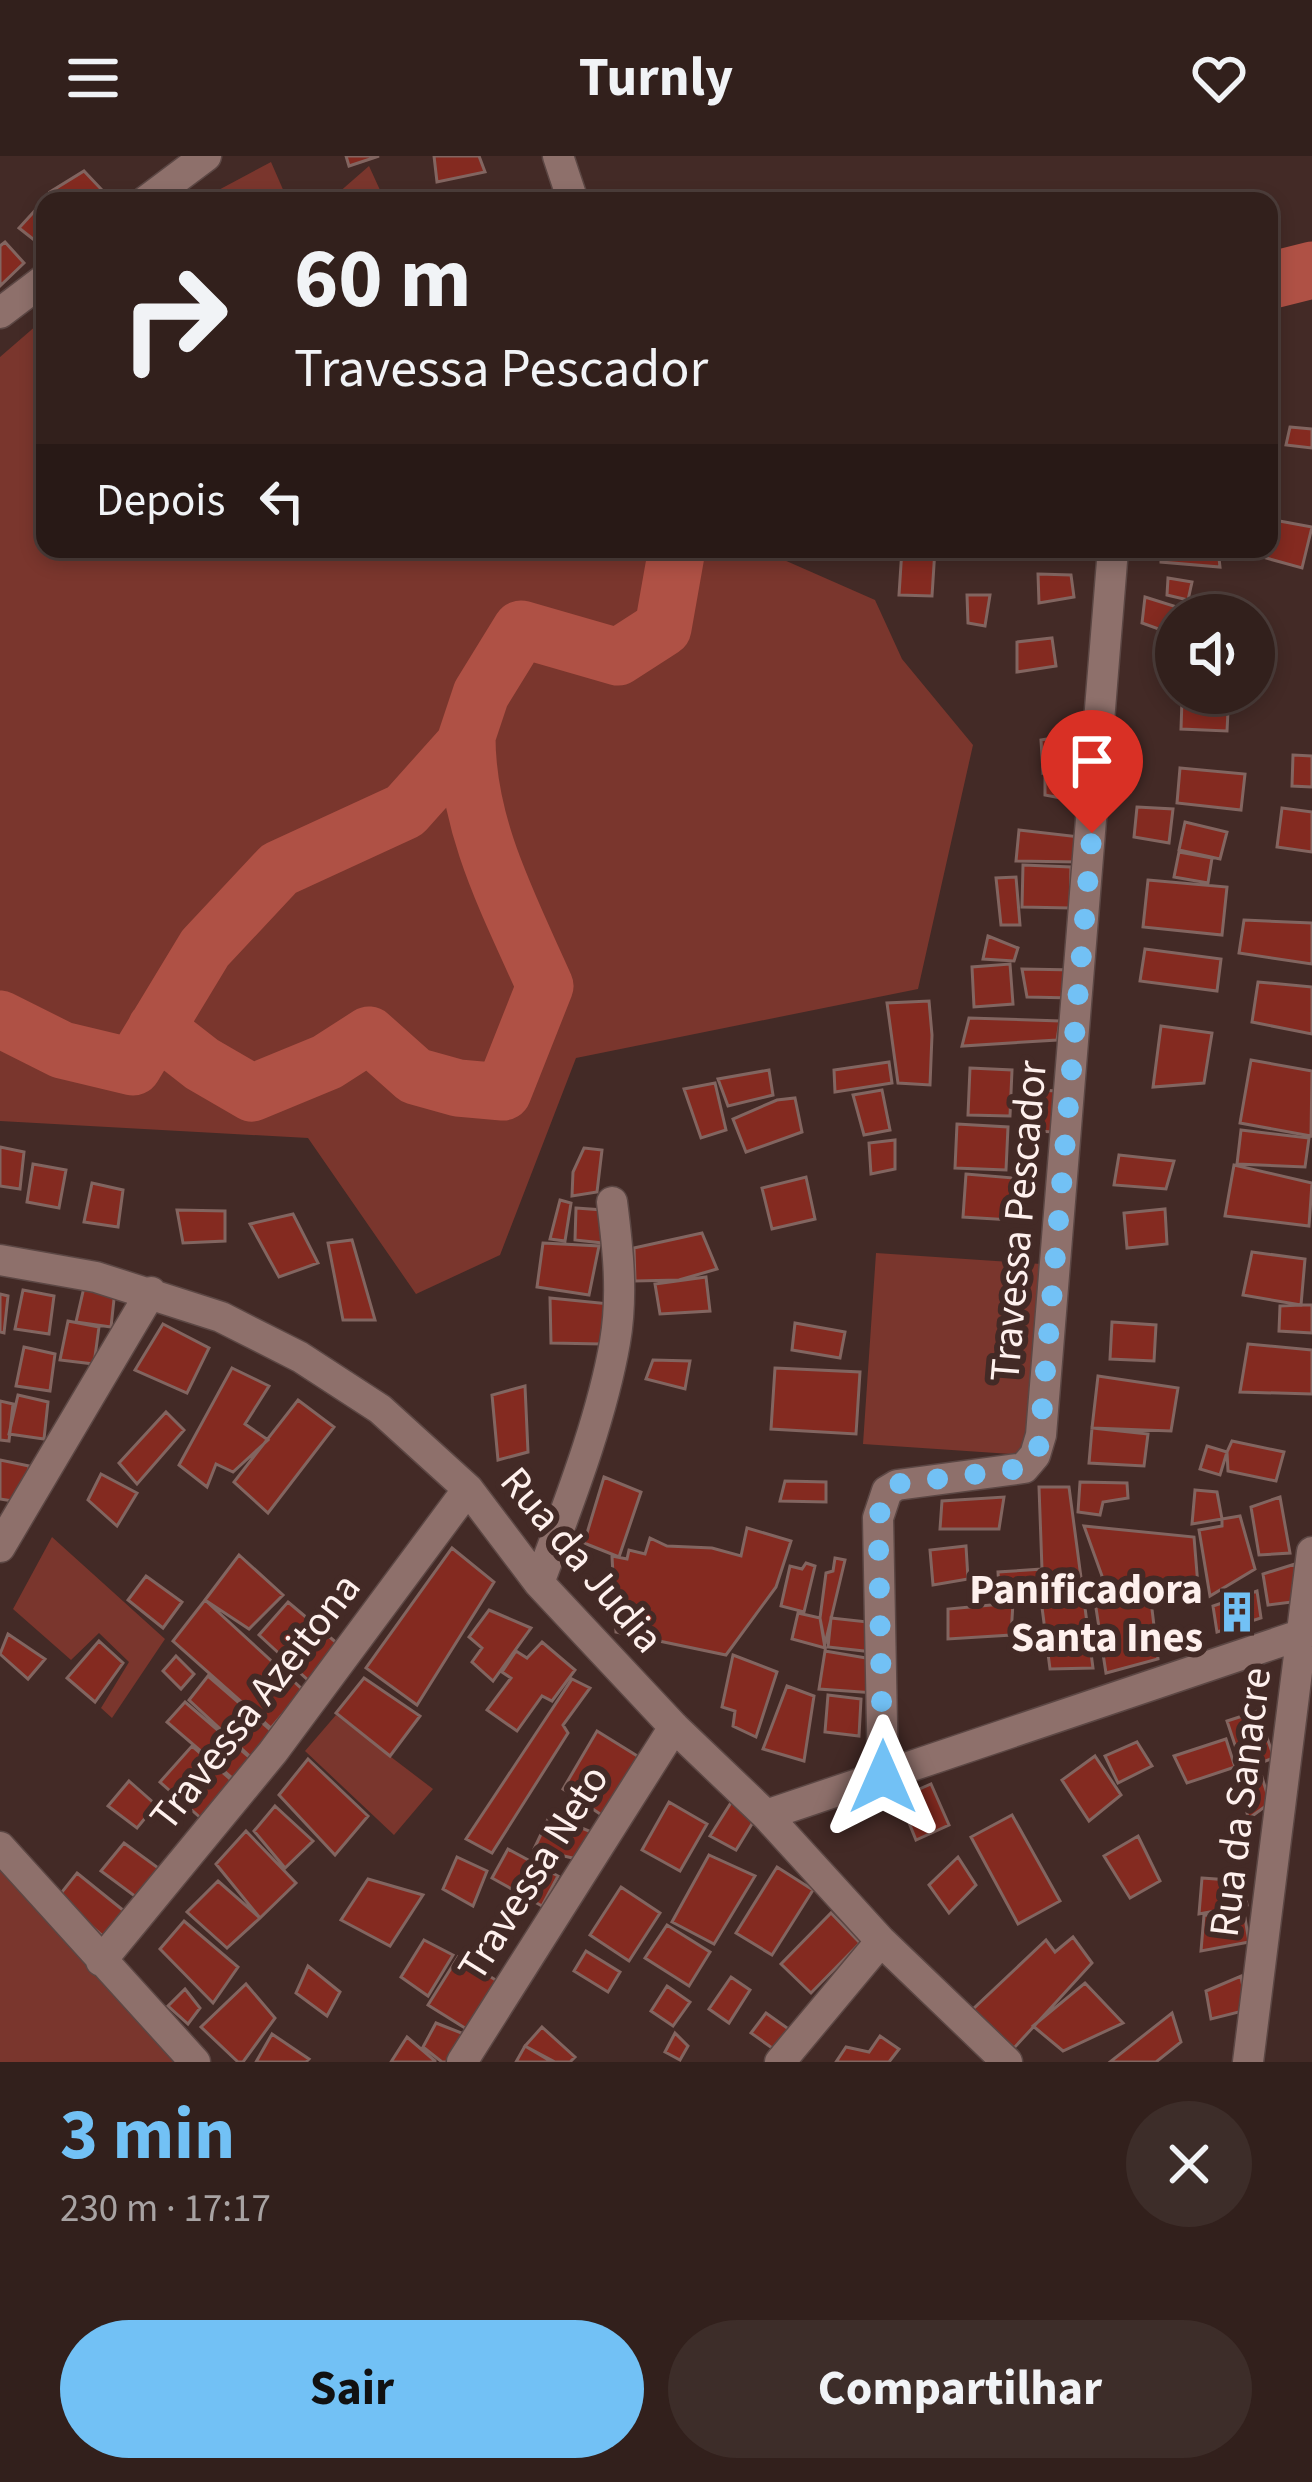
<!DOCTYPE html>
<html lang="pt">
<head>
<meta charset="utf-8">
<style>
  body { margin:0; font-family:"Source Sans 3",sans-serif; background:#3d2d29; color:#f1f3f6; height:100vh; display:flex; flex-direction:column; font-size:45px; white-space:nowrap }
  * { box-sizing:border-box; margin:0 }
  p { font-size:39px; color:#a8a3a3 }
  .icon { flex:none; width:66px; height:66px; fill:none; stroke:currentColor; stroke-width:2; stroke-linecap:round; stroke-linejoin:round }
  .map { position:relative; height:1906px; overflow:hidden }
  .details { display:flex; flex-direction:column; background:#32201c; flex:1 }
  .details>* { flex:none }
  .banner { position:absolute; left:36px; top:36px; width:1242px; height:366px; border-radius:24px; box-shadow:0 6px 18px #0003,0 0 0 3px #4d3e3b; background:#32201c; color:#f1f3f6; overflow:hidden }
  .buttons { position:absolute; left:1155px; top:438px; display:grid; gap:24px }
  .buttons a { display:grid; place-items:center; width:120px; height:120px; border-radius:50%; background:#32201c; box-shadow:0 6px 18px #0003,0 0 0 3px #4d3e3b; font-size:60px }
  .pin { position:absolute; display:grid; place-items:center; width:102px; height:102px; color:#fff; margin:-123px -51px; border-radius:50% 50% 50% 0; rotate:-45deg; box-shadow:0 0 12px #0007 }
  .pin .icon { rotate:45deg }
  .me { position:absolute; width:132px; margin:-66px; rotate:0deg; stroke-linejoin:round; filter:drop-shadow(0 0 9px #0008) }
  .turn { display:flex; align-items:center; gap:42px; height:252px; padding:0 60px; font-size:54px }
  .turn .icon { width:156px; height:156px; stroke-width:2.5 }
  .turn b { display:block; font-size:84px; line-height:102px }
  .then { display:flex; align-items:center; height:114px; padding:0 60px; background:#0003; gap:24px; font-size:45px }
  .round { display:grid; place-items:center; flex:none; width:126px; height:126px; border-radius:63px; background:#3d2d29 }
  .overview { display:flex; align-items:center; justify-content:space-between; height:204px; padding:0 60px }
  h1 { font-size:72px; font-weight:700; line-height:90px; color:#72c1f5 }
  .cta { display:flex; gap:24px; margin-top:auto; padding:24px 60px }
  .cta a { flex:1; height:138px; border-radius:72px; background:#72c1f5; color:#111; font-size:48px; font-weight:700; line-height:138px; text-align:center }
  .cta a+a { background:#3d2d29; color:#f1f3f6 }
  header { display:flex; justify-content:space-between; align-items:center; height:156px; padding:0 60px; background:#32201c; font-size:54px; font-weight:700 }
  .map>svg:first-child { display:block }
</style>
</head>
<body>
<header><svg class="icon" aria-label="menu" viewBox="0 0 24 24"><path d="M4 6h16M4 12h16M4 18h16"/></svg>Turnly<svg class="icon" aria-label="heart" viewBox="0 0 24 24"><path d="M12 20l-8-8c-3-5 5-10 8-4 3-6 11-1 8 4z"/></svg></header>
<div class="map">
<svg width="1312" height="1906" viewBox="0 0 1312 1906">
  <rect width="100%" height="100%" fill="#432a26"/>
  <!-- green -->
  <path fill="#7a362d" d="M271 6 288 45H198Z
    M369 10 385 45H329Z
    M45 162V393H768L775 400 875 444 902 503 973 589 918 833 576 902 500 1099 416 1138 308 982 0 965V201Z
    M876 1097 1041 1108 1027 1299 863 1288Z
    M52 1381 165 1483 112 1562 101 1552 129 1506 99 1477 71 1504 13 1453Z
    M336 1559 433 1633 394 1679 305 1595Z
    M0 1702 185 1906H0Z"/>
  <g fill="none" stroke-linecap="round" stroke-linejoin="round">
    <!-- river -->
    <path stroke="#af5145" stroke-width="57" d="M1269 125 1312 114
      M0 863 62 894 133 911 205 792 279 713 405 655 464 589 481 538 521 473 618 501 663 472 677 393
      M156 872 202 908 252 937 327 906 369 879 415 920 458 932 503 936 545 830C509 749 467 671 467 581"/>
  </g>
  <!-- building -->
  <path fill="#842a20" stroke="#826560" stroke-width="3" d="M346 0H379L349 10Z
    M434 0H479L485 16 437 26Z
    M84 15 102 34 88 45H57L50 36Z
    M41 48 45 52V80L38 87 19 72Z
    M5 86 24 107 0 130V90Z
    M1290 271 1312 273V292L1286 289Z
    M1274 364 1312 371 1302 412 1266 402Z
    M902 393H935L932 440 899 439Z
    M1045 393H1088L1089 398 1045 400Z
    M1161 393H1218L1220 411 1161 406Z
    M1038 418 1071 419 1074 441 1039 447Z
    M1168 422 1192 426 1188 444 1167 439Z
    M967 439H990L985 470 968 467Z
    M1145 441 1177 451 1175 479 1142 467Z
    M1052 482 1056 510 1017 516V486Z
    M1182 544 1228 555 1227 575 1181 573Z
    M1087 576 1081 606 1043 617 1041 584Z
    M1293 599 1312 600V631L1292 630Z
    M1180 612 1245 618 1241 654 1177 647Z
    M1045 622H1084L1082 646 1045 639Z
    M1137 651 1173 653 1169 687 1134 681Z
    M1282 652 1312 656V696L1277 691Z
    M1185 666 1227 676 1220 703 1179 694Z
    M1019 674 1080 681 1078 706 1016 705Z
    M1179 696 1212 702 1208 727 1174 721Z
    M1023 709 1071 711 1070 752 1022 751Z
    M1016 721 1020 769H1001L996 722Z
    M1148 724 1227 731 1222 779 1143 771Z
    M1244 764 1312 767V808L1239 797Z
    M988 780 1018 792 1014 805 983 803Z
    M1145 793 1221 803 1217 835 1140 825Z
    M1010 808 1013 848 974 851 972 811Z
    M1022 813 1075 814 1073 842 1027 841Z
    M1258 826 1312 831V878L1252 866Z
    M929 845 932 879 930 929 898 927 887 847Z
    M969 862 1060 865 1057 884 962 890Z
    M1161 870 1212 877 1204 927 1153 931Z
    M1251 904 1312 915 1311 980 1240 967Z
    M889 906 892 927 835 936 834 914Z
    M970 912 1012 914 1010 960 968 959Z
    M769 914 773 939 728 950 718 923Z
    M715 927 726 974 701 982 684 933Z
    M1027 933 1055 935 1052 976 1024 974Z
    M882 934 890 974 864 979 853 939Z
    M795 942 802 976 746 996 733 963 777 944Z
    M957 968 1008 971 1006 1014 955 1012Z
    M1241 974 1309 982 1305 1011 1237 1008Z
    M895 984V1013L871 1018 869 987Z
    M0 991 24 996 20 1033 0 1030Z
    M584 992 602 994 597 1036 572 1040 573 1016Z
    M1119 999 1174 1005 1166 1033 1114 1029Z
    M33 1008 66 1014 59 1052 27 1046Z
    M1234 1009 1312 1027 1309 1070 1225 1060Z
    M966 1018 1014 1022 1011 1064 963 1061Z
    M806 1021 815 1063 772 1073 762 1032Z
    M92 1027 123 1034 118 1071 84 1066Z
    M560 1044 571 1047 565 1085 550 1083Z
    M576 1052 603 1054V1087L575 1084Z
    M1165 1053 1167 1088 1127 1092 1124 1057Z
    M177 1054 225 1055V1085L183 1087Z
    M293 1058 318 1107 279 1121 250 1068Z
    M702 1077 717 1113 679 1124 635 1125 634 1092Z
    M352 1084 375 1164H343L328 1087Z
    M543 1087 599 1090 589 1139 537 1131Z
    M1252 1096 1305 1103 1301 1149 1243 1139Z
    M706 1121 710 1155 660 1158 655 1128Z
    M85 1127 115 1134 111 1171 76 1166Z
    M23 1134 54 1140 49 1178 15 1173Z
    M0 1138 8 1140 4 1177 0 1176Z
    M550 1142 610 1148 602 1188 551 1187Z
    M1301 1149H1312V1177L1279 1175 1280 1150Z
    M68 1165 99 1171 94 1208 60 1204Z
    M1112 1166 1156 1169 1154 1205 1110 1203Z
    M795 1167 845 1176 840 1202 792 1194Z
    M163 1168 209 1192 187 1237 135 1214Z
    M1248 1188 1312 1194V1238L1240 1236Z
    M24 1191 55 1198 50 1235 16 1230Z
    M653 1204 690 1205 685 1233 646 1223Z
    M232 1212 269 1230 245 1268 268 1284 233 1316 216 1308 207 1331 179 1309Z
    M775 1212 860 1216 856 1278 771 1273Z
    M1098 1220 1178 1232 1171 1275 1092 1272Z
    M525 1230 528 1296 498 1304 492 1239Z
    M18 1239 48 1246 44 1283 9 1278Z
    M298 1244 334 1271 268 1357 234 1326Z
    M0 1245 13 1248 9 1285 0 1284Z
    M166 1256 184 1274 137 1328 119 1307Z
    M1092 1272 1148 1278 1144 1310 1089 1307Z
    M1232 1285 1284 1296 1276 1325 1228 1315 1227 1296Z
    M1207 1290 1227 1296 1220 1319 1200 1313Z
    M0 1304 29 1310 25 1347 0 1343Z
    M101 1318 137 1337 117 1370 88 1344Z
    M604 1321 641 1336 619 1401 584 1387Z
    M785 1325 826 1326V1346L780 1345Z
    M1080 1326 1127 1327 1128 1342 1103 1346 1100 1359 1078 1356Z
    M1039 1331H1069L1093 1512 1050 1513 1040 1436 999 1433 998 1416 1042 1413Z
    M1195 1334 1217 1336 1222 1363 1192 1368Z
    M1004 1341 999 1373H940L942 1345Z
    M1280 1341 1290 1397 1259 1399 1251 1351Z
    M1240 1360 1255 1413 1210 1440 1199 1374 1222 1370V1363Z
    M1084 1370 1194 1381 1199 1442 1151 1445 1158 1503 1106 1517 1094 1439 1102 1420Z
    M747 1372 791 1385 776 1431 726 1499 616 1476 612 1400 627 1403 629 1394 645 1398 650 1382 667 1390 712 1392 741 1400Z
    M966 1390 968 1423 933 1429 930 1394Z
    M452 1392 494 1426 417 1549 366 1512Z
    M239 1399 283 1439 249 1473 205 1444Z
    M835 1402 845 1404 825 1488 820 1462 826 1417 833 1415Z
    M806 1407 815 1410 804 1456 781 1450 790 1410 802 1413Z
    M1295 1408 1300 1445 1268 1449 1263 1418Z
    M146 1420 182 1446 163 1472 128 1444Z
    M1257 1435 1261 1462 1217 1476 1213 1450Z
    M205 1444 303 1534 271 1572 173 1485Z
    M288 1446 338 1488 309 1525 259 1479Z
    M1013 1447 1011 1479 948 1483V1453Z
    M489 1454 531 1472 493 1525 472 1506 482 1492 469 1481Z
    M798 1457 820 1462 825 1492 792 1483Z
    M831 1462 877 1467 873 1496 828 1491Z
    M8 1478 45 1503 28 1523 0 1498Z
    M99 1485 123 1507 95 1546 67 1522Z
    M542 1486 575 1514 552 1545 542 1540 517 1575 487 1554 511 1522 502 1516 516 1495 527 1502Z
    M825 1495 878 1504 875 1537 819 1533Z
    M733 1499 777 1516 756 1581 733 1570 735 1555 722 1551Z
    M176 1500 194 1518 181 1533 163 1515Z
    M208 1520 274 1577 255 1605 189 1544Z
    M364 1522 420 1560 390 1600 336 1557Z
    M572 1523 590 1532 563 1569 568 1577 492 1697 466 1683Z
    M787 1530 814 1540 804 1605 763 1593Z
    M828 1539 861 1543 859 1580 825 1576Z
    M185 1546 255 1606 238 1627 167 1566Z
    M1258 1555 1274 1602 1243 1613 1227 1565Z
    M597 1575 647 1606 609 1664 563 1633Z
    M1226 1583 1235 1611 1187 1627 1174 1600Z
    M1137 1586 1152 1610 1118 1627 1105 1600Z
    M192 1590 236 1628 203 1664 160 1626Z
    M1095 1600 1121 1639 1089 1665 1062 1624Z
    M308 1603 368 1660 335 1699 279 1639Z
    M1261 1618 1270 1647 1248 1663 1241 1619Z
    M129 1625 156 1649 137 1672 108 1650Z
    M931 1628 949 1669 916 1684 899 1642Z
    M734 1642 755 1663 736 1694 710 1680Z
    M669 1646 707 1668 680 1715 642 1694Z
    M275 1650 313 1685 285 1712 254 1675Z
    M550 1659 594 1677 581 1704 534 1693Z
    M1012 1659 1060 1745 1018 1768 971 1681Z
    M246 1675 296 1727 260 1762 216 1708Z
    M1138 1680 1160 1725 1130 1742 1104 1700Z
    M124 1687 161 1714 140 1744 101 1715Z
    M508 1693 558 1720 542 1750 492 1722Z
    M709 1699 755 1720 714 1788 672 1766Z
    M457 1701 487 1715 473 1750 443 1733Z
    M958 1701 976 1729 949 1757 929 1729Z
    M777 1711 813 1734 772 1799 736 1777Z
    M77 1717 129 1759 106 1783 58 1741Z
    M1202 1722 1243 1725 1247 1749 1199 1758Z
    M368 1723 423 1739 390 1790 341 1764Z
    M218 1725 260 1762 227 1792 187 1756Z
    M621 1731 660 1757 629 1805 590 1779Z
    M831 1757 860 1787 811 1837 781 1808Z
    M1204 1759 1245 1762 1249 1786 1201 1795Z
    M184 1765 238 1811 213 1847 160 1793Z
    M667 1769 710 1796 689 1830 645 1802Z
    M1073 1781 1092 1807 1014 1892 972 1854 1046 1784 1055 1796Z
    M424 1784 453 1799 428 1840 401 1821Z
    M586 1795 620 1816 608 1836 574 1815Z
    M458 1801 499 1826 473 1877 428 1849Z
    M308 1810 340 1836 327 1860 296 1837Z
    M1241 1820 1247 1854 1211 1863 1206 1835Z
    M731 1821 750 1834 729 1867 709 1853Z
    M1085 1827 1123 1867 1063 1895 1033 1870Z
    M246 1828 275 1862 243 1906H238L201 1871Z
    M667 1830 690 1846 673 1870 651 1855Z
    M185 1833 200 1852 188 1868 168 1850Z
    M766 1857 790 1874 775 1894 751 1877Z
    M1172 1857 1181 1886 1156 1906H1110Z
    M436 1867 469 1880 454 1906H442L423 1891Z
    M542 1871 575 1901 570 1906H555L525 1890Z
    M675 1877 688 1890 680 1904 665 1896Z
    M272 1878 309 1903 306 1906H256Z
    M880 1880 899 1893 889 1906H836L846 1891 869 1896Z
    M407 1881 435 1905V1906H391Z
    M525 1890 552 1906H516Z"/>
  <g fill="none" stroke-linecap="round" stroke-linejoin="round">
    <!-- minor casing -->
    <g stroke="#5c4744" stroke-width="33">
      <path id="minor" d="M558 0 573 45
        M146 45 206 0
        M0 157 45 123
        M0 1104 96 1121 221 1161 300 1201 380 1253 468 1333 539 1427 674 1571 766 1659 881 1785 1007 1906
        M0 1391 151 1136
        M539 1427C567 1351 601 1266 615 1186 623 1140 618 1092 612 1046
        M883 1621 878 1362 887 1335 897 1329 1024 1312 1035 1299 1041 1279 1113 393
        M766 1659 1312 1475
        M0 1691 195 1906
        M101 1805 273 1596 468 1333
        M462 1906 674 1571
        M780 1906 881 1785
        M1248 1906 1312 1396"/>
    </g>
    <!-- minor -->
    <use href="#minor" stroke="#8e706b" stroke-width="30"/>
  </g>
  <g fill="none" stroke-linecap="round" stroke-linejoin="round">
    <!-- route -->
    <path stroke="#72c1f5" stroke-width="21" stroke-dasharray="0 37.8" d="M883 1621 878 1362 887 1336 897 1328 1024 1312 1039 1290 1092 677"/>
  </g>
  <!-- icons -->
  <defs>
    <g id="building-bare" transform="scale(3.24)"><path d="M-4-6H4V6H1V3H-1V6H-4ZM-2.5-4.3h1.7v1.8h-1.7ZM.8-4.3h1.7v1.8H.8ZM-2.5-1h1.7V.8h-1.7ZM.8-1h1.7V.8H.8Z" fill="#72c1f5" stroke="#432a26" stroke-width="2.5" paint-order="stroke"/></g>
  </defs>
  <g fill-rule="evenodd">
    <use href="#building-bare" x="1237" y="1456"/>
  </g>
  <g text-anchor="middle" stroke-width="12" stroke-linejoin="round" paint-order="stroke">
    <!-- street labels -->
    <g font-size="42" fill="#fef0ed" stroke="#432a26">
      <text transform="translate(1017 1065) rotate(-85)" y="15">Travessa Pescador</text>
      <text transform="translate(583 1403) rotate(50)" y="15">Rua da Judia</text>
      <text transform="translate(254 1545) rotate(-52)" y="15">Travessa Azeitona</text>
      <text transform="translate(1239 1646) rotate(-83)" y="15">Rua da Sanacre</text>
      <text transform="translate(532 1716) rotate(-58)" y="15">Travessa Neto</text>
    </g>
    <!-- poi labels -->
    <g font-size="42" font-weight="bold" fill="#fef0ed" stroke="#432a26" text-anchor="end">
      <text x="1203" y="1447">Panificadora<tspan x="1203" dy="48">Santa Ines</tspan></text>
    </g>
  </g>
</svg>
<div class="buttons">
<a><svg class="icon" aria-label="sound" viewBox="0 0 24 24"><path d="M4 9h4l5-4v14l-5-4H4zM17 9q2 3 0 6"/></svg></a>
</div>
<div class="pin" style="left:1092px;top:677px;background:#d93025"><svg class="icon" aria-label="arrive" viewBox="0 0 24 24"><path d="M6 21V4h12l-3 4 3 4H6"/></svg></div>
<svg class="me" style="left:883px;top:1621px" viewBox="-20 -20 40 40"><path d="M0-17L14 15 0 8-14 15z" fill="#72c1f5" stroke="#fff" stroke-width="4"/></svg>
<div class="banner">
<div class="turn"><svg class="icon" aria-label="right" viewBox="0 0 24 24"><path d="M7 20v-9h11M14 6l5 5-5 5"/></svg><div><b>60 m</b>Travessa Pescador</div></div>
<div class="then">Depois<svg class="icon" aria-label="left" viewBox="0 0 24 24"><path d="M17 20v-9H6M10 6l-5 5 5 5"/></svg></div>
</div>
</div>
<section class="details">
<div class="overview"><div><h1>3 min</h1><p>230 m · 17:17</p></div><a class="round"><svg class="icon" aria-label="close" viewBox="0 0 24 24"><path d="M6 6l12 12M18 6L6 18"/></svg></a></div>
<div class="cta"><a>Sair</a><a>Compartilhar</a></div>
</section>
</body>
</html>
